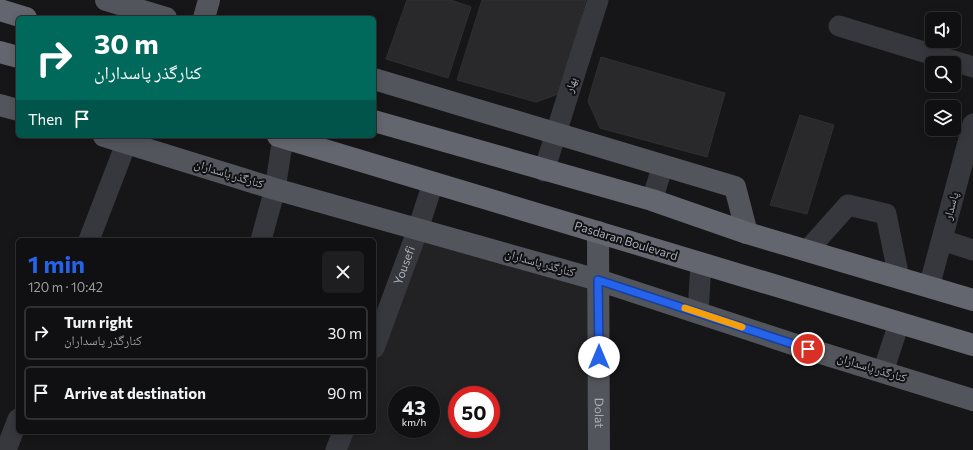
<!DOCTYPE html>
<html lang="en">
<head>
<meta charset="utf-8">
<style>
  body { margin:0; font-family:Commissioner,"Noto Naskh Arabic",sans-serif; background:#1e1e20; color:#f1f3f6; height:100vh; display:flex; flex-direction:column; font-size:15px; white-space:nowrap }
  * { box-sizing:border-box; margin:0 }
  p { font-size:13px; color:#9c9d9f }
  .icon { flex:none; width:22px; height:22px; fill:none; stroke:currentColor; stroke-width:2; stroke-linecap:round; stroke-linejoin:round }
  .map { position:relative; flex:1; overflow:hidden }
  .sheet { position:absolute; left:16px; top:238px; width:360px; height:196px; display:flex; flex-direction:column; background:#101012; border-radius:6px; box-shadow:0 2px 10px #0003,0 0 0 1px #303032 }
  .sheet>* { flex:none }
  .hud { position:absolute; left:16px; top:16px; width:360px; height:122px; border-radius:6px; box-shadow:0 2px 10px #0003,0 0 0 1px #303032; background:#00695c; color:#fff; overflow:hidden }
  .buttons { position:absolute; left:925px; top:12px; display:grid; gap:8px }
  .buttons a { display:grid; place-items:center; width:36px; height:36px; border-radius:6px; background:#101012; box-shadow:0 2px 10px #0003,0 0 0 1px #303032; font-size:20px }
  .speed { position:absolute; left:388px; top:386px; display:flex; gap:8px; font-size:20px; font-weight:700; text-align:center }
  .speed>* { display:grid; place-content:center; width:52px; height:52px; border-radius:50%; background:#101012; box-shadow:0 2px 10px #0003,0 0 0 1px #303032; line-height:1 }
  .speed small { font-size:10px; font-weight:400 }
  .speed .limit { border:6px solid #d22; background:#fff; color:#111 }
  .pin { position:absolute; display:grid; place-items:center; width:34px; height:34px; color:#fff; margin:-17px; border:2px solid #fff; border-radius:50%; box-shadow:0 1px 4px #0007 }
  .me { position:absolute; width:44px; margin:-22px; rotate:0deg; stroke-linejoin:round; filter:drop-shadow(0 0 3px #0008) }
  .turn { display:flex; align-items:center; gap:14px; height:84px; padding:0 12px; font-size:18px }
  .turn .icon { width:52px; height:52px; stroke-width:2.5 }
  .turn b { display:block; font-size:28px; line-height:34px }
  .then { display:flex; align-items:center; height:38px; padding:0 12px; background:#0003; gap:8px; font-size:15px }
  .round { display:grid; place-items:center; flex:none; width:42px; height:42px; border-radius:6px; background:#1e1e20 }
  .summary { display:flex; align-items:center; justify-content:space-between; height:68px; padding:0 12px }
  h1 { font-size:24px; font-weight:700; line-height:30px; color:#2563eb }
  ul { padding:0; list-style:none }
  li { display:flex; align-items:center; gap:12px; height:54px; margin:0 8px 6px; padding:0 4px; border:2px solid #303032; border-radius:6px }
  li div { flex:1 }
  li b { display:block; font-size:15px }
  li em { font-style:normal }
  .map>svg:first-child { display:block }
</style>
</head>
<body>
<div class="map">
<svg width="973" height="450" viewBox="0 0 973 450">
  <rect width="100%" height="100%" fill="#161618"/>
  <!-- built -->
  <path fill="#222225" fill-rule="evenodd" d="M418 229 598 280 602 450H342L348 432H374V356ZM397 395H431V429H397ZM457 395H491V429H457Z"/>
  <!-- building -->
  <path fill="#29292c" stroke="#303034" d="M407 0H451L471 7 448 78 386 59Z
    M482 0H586L558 94 536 102 457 80Z
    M601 57 725 93 707 157 600 128 588 101Z
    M800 115 834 125 807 214 770 205Z"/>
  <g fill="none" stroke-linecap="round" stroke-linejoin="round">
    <!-- minor -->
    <g stroke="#37383d" stroke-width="21">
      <path d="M839 26 973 67"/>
      <path d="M544 171 598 0"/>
      <path d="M652 200 663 165"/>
      <path d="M89 240 129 136"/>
      <path d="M261 240 275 189 283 138"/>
      <path d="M942 240 973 250"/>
      <path d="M807 251 848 205 886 214 899 278"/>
      <path d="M929 287 973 124"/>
      <path d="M698 313 701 263"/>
      <path id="s1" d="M374 348 418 229 433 183"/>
      <path d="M883 372 899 323"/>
      <path d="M6 450 18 419"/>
      <path d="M336 450 343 432"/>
    </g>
    <!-- major -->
    <g stroke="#53555c" stroke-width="22">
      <path d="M106 0 166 18"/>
      <path d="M204 18 209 0"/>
      <path d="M374 79 735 187 747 233"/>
      <path d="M0 105 18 110"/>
      <path d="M104 136 275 189 598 280 808 349 973 400"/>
      <path id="s2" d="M598 232 599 450"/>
    </g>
    <!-- highway -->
    <path stroke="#63666e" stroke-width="22" d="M0 10 26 18
      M0 52 18 57
      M374 121 652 200 747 233 973 300
      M278 136 973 345"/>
  </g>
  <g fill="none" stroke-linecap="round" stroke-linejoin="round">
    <!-- route casing -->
    <g stroke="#184099" stroke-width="10">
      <path id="route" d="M599 357 598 280 808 349"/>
    </g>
    <!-- route -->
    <use href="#route" stroke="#2563eb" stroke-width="7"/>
    <!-- slow -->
    <path stroke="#f59e0b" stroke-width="7" d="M685 308 742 327"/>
  </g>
  <g text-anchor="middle" stroke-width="4" stroke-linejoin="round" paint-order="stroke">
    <!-- street labels -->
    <g font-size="12" fill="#a8adb8" stroke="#111113">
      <text transform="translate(571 85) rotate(-73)" y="4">بهار</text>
      <text transform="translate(229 174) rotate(17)" y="4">کنارگذر پاسداران</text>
      <text transform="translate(951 206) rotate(-75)" y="4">پاسدار</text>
      <text transform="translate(626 241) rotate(17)" y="4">Pasdaran Boulevard</text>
      <text transform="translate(540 263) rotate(16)" y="4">کنارگذر پاسداران</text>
      <text dy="4" stroke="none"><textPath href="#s1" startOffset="88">Yousefi</textPath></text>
      <text transform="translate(872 368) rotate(17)" y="4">کنارگذر پاسداران</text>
      <text dy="4" stroke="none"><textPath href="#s2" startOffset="181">Dolat</textPath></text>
    </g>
  </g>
</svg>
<div class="buttons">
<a><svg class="icon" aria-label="sound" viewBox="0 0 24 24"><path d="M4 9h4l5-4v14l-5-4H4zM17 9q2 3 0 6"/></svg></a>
<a><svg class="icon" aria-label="search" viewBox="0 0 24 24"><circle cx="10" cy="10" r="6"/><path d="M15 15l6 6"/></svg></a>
<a><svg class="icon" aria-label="layers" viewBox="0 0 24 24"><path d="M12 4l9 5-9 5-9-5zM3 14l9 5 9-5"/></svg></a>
</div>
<div class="speed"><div>43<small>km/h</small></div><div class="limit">50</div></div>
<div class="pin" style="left:808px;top:349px;background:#d93025"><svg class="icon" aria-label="arrive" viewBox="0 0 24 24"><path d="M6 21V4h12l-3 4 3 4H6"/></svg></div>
<svg class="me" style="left:599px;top:357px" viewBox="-20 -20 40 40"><circle r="19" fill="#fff"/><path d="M0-13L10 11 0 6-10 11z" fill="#2563eb"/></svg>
<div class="hud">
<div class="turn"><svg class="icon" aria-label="right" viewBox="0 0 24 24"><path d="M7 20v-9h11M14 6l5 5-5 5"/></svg><div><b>30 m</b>کنارگذر پاسداران</div></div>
<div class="then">Then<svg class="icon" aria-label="arrive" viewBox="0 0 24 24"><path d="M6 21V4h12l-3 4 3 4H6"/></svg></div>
</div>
<section class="sheet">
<div class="summary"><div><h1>1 min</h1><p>120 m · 10:42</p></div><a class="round"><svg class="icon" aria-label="close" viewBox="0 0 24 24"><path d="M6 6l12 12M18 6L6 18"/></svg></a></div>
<ul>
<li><svg class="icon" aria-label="right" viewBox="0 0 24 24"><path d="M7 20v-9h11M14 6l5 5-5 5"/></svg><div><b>Turn right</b><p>کنارگذر پاسداران</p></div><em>30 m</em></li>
<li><svg class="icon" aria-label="arrive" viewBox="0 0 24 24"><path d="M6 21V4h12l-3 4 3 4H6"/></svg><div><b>Arrive at destination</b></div><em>90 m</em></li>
</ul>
</section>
</div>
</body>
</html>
